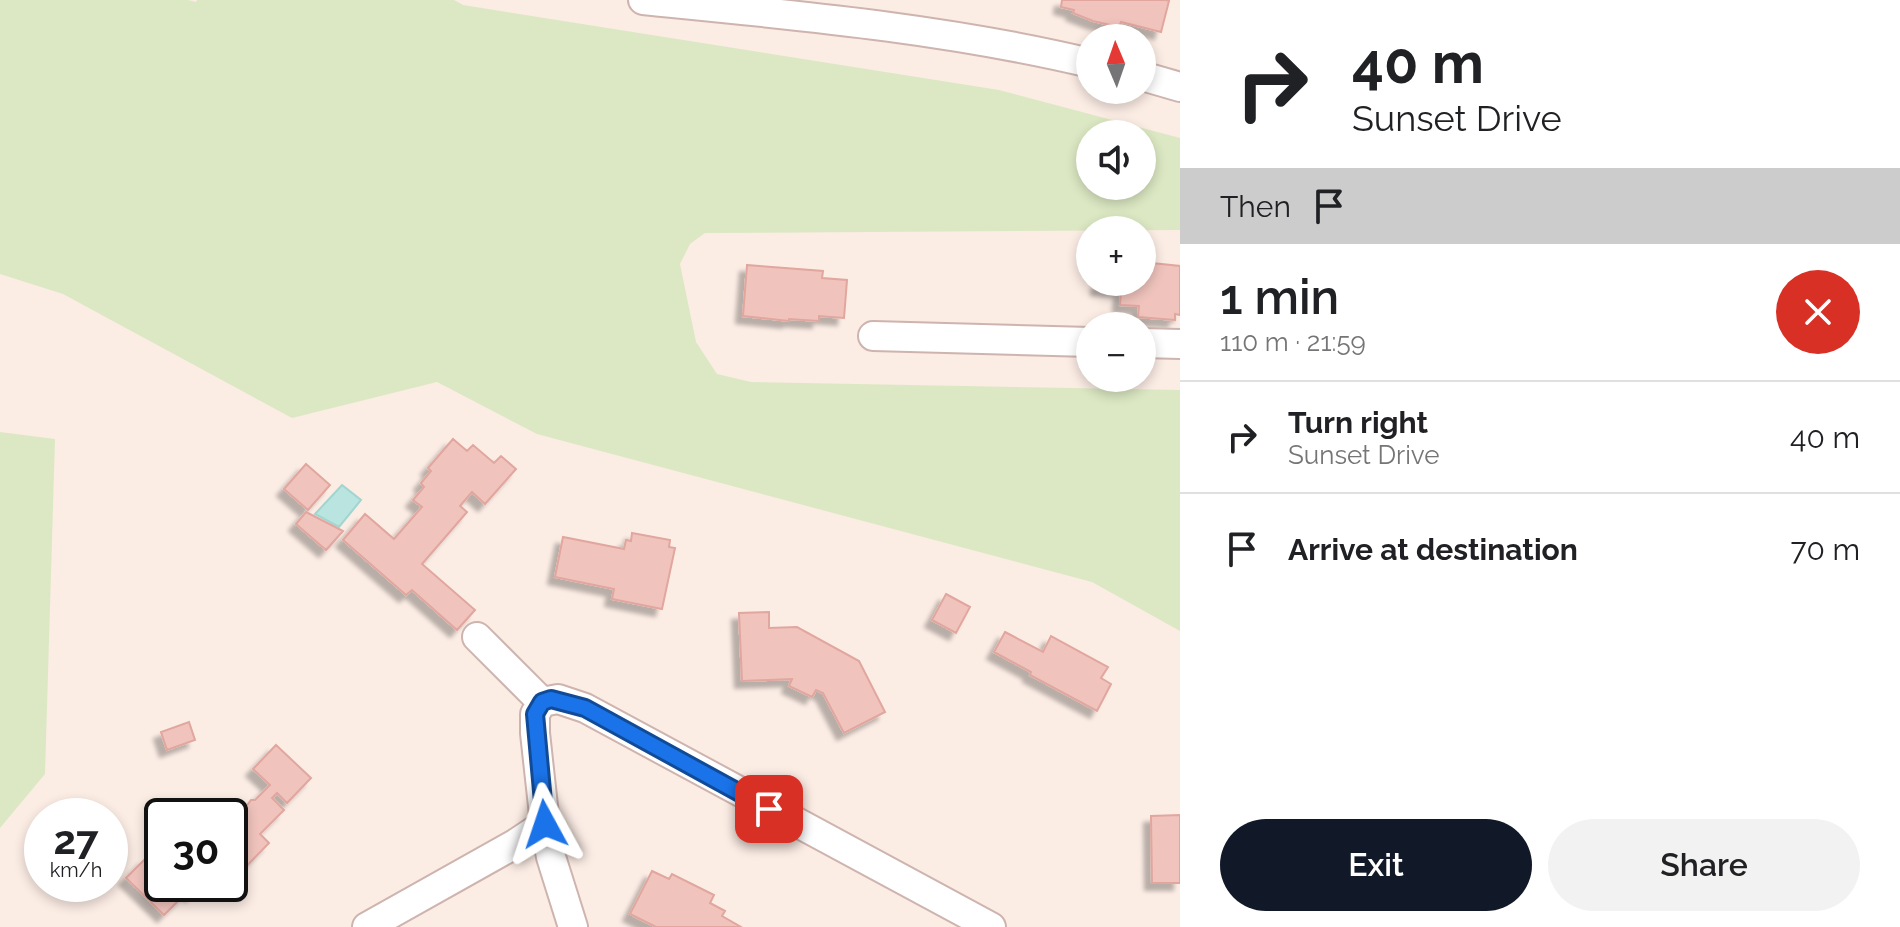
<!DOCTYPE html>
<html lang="en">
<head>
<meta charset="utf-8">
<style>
  body { margin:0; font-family:Raleway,sans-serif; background:#f2f2f2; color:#202124; height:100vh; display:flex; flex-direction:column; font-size:30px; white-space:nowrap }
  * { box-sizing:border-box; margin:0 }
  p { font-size:26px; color:#757577 }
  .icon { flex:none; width:44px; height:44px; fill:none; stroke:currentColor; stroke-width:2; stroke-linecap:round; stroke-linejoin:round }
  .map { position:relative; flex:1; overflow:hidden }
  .drawer { display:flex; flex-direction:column; background:#fff; width:720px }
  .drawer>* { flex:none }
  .banner { background:#fff; color:#202124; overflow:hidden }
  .needle { width:52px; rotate:358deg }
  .controls { position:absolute; left:1076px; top:24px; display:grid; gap:16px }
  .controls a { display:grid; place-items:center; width:80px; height:80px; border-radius:50%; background:#fff; box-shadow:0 4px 12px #0003; font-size:40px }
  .speed { position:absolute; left:24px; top:798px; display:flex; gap:16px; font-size:40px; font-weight:700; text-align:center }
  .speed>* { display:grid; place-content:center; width:104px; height:104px; border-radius:50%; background:#fff; box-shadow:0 4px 12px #0003; line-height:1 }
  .speed small { font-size:20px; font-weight:400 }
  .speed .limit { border:4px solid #111; border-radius:12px; background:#fff; color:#111 }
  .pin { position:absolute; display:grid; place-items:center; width:68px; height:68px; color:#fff; margin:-34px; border-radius:16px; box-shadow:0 4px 12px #0006 }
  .me { position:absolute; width:88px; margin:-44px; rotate:355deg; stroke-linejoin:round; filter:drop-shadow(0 0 6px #0008) }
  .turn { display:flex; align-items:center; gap:28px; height:168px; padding:0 40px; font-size:36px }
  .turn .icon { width:104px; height:104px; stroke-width:2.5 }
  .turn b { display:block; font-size:56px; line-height:68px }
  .then { display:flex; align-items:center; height:76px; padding:0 40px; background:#0003; gap:16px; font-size:30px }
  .round { display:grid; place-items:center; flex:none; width:84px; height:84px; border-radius:42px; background:#f2f2f2 }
  .summary { display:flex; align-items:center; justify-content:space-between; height:136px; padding:0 40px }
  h1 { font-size:48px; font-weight:600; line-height:60px }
  .button { display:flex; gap:16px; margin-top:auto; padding:16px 40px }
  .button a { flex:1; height:92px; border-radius:48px; background:#111827; color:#fff; font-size:32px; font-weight:600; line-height:92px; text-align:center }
  .button a+a { background:#f2f2f2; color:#202124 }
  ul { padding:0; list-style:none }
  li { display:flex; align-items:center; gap:24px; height:112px; padding:0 40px; border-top:2px solid #e0e0e0 }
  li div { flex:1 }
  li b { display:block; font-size:30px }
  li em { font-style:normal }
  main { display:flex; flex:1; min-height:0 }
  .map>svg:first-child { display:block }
</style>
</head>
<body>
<main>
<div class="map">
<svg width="1180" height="927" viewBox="0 0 1180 927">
  <defs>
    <filter id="shadow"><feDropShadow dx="-7" dy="7" stdDeviation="2" flood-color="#0004"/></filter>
  </defs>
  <rect width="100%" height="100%" fill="#fbece4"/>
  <!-- green -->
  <path fill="#dce8c3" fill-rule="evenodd" d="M0 0H188L196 2 197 0H454L463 5 999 90 1180 138V230L705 233 690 244 680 264 696 342 717 374 751 382 1180 390V631L1092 582 537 434 437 382 292 418 63 294 0 274ZM1090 134H1142V186H1090Z
    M0 432 55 439 45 774 0 828Z"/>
  <!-- water -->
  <path fill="#b9e4df" stroke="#a0d5d0" stroke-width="2" d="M342 485 361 500 339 527 315 514Z"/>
  <!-- building -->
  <path fill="#f0c4bd" stroke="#e1a69e" stroke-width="2" filter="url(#shadow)" d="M1062 0H1166L1169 1 1161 32 1121 22 1119 27 1093 21 1073 13 1074 10 1061 7Z
    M1142 262 1180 266V315L1175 314V320L1138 317 1139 306 1120 305 1121 290 1098 288V282H1142Z
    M747 265 823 271 822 278 847 280 844 318 819 316V321L789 319V321L743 316Z
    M453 439 467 451 473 445 494 463 501 456 516 469 485 504 472 492 460 506 467 512 422 564 475 610 457 630 412 590 406 595 343 540 365 514 394 539 422 507 413 500 424 487 421 483 431 471 428 468Z
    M306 464 330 485 308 510 284 489Z
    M306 512 343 531 326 550 296 524Z
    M632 533 670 540 669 547 675 548 662 609 612 599 614 589 555 577 563 537 624 549 626 540 631 541Z
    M946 594 970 607 956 633 932 620Z
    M769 612V628L797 627 859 661 885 712 844 733 823 693 816 690 812 697 789 686 792 679 742 681 739 613Z
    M1005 632 1043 652 1051 636 1108 667 1101 678 1111 684 1097 711 1030 675 1031 672 994 652Z
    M189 722 195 740 167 750 161 732Z
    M276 745 311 778 287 803 277 793 272 798 284 810 260 834 269 843 230 883V816H217L227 805 239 816 251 800H255L270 785 253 769Z
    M1180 815V883H1152L1151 816Z
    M158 855 162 859V884H203L192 895 188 891 164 915 126 878 146 858 151 862Z
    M652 871 669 879 672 874 714 895 710 903 725 911 722 916 741 927H656L630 914Z"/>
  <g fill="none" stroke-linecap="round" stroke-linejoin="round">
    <!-- minor casing -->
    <g stroke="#ceb4ae" stroke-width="32">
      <path id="minor" d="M643 0C792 15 943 28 1090 63
        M1142 76 1180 87
        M873 336 1090 342
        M1142 343 1180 344
        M477 637 542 702
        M542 702 558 699 585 708 991 927
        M542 702 535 714V733L545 824 551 857 573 927
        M367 927 515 844 545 824"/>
    </g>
    <!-- minor -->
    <use href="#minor" stroke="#fff" stroke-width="28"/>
  </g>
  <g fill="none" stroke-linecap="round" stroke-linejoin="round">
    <!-- route casing -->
    <g stroke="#114b97" stroke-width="20">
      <path id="route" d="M545 824 535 714 542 702 551 699 585 708 769 809"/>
    </g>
    <!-- route -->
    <use href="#route" stroke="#1a73e8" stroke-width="14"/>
  </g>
</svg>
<div class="controls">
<a><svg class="needle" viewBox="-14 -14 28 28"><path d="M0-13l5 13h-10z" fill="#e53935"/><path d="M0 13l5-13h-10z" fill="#757577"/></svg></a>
<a><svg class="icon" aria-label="sound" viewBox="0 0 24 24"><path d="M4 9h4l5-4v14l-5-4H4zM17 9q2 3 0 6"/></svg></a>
<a>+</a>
<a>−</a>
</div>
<div class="speed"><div>27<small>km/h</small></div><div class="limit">30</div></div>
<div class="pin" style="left:769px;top:809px;background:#d93025"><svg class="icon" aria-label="arrive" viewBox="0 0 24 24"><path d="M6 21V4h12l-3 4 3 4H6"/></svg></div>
<svg class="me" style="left:545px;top:824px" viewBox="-20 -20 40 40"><path d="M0-17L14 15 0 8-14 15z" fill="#1a73e8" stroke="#fff" stroke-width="4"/></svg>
</div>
<section class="drawer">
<div class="banner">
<div class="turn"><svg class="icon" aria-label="right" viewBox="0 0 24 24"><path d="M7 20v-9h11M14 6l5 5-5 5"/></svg><div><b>40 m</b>Sunset Drive</div></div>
<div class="then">Then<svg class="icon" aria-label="arrive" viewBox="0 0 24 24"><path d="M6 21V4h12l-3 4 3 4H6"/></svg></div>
</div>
<div class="summary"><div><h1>1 min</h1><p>110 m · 21:59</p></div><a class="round" style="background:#d93025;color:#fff"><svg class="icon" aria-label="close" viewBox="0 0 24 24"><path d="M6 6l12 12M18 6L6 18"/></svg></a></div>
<ul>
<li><svg class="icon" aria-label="right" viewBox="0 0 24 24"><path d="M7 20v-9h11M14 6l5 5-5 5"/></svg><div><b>Turn right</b><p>Sunset Drive</p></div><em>40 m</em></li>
<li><svg class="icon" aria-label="arrive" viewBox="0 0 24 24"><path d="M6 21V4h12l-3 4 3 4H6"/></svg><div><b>Arrive at destination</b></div><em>70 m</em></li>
</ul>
<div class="button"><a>Exit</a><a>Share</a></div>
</section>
</main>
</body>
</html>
